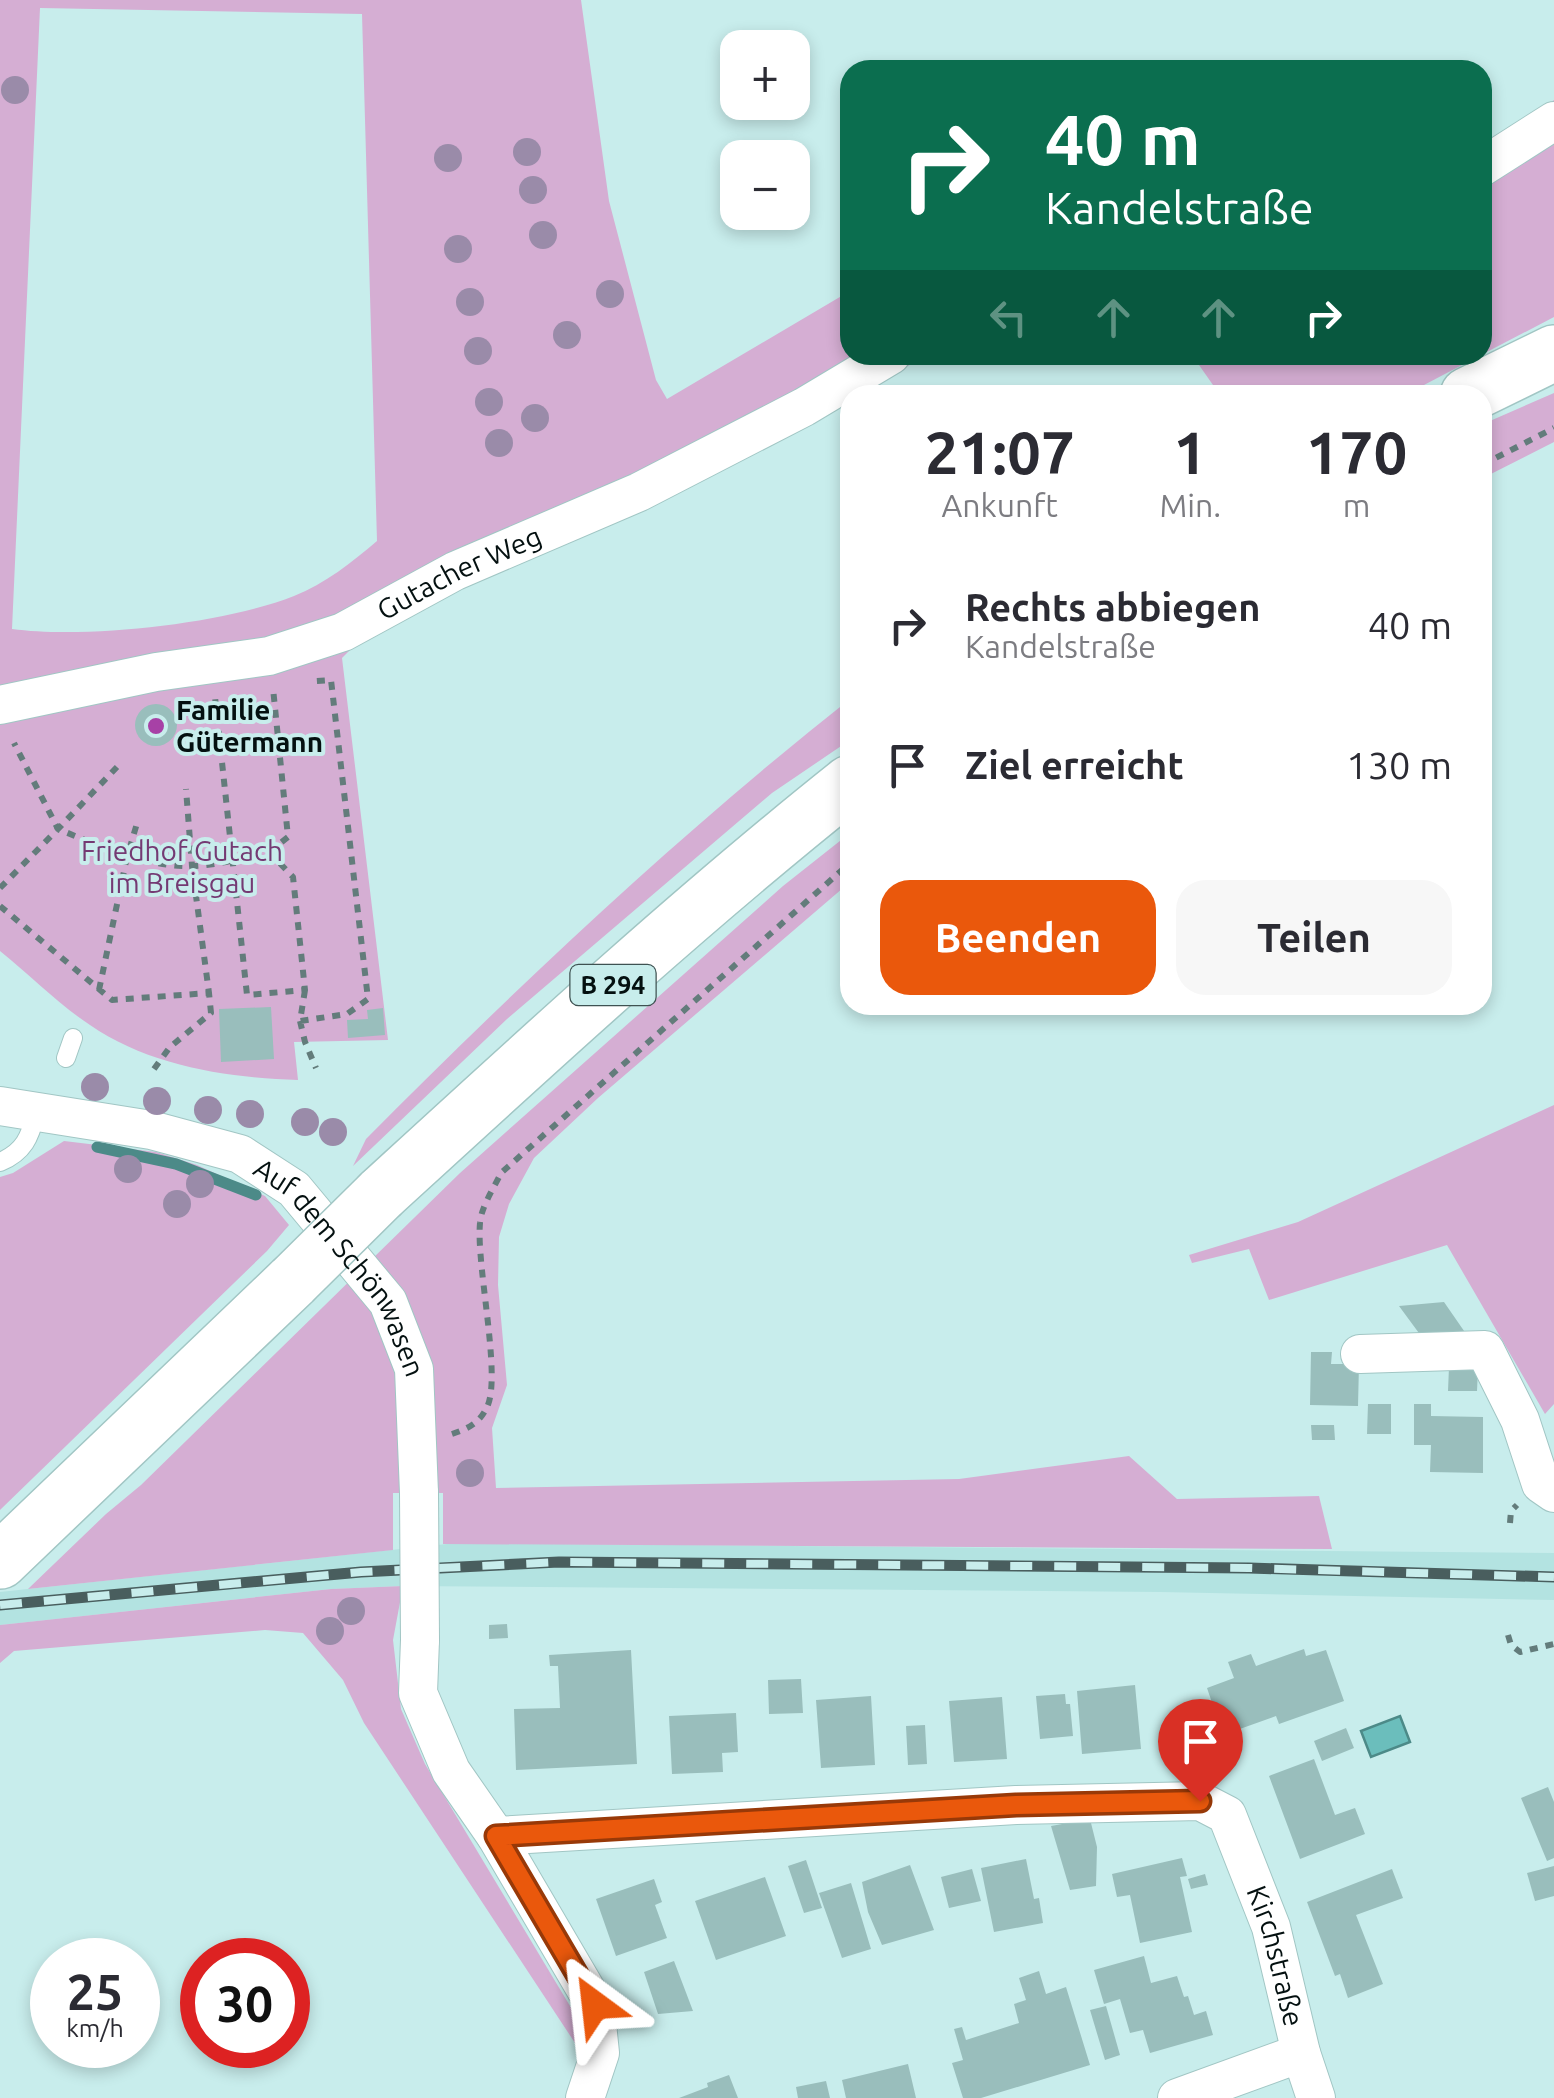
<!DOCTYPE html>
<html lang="de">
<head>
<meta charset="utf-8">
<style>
  body { margin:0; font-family:Ubuntu,sans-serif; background:#f7f7f7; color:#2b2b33; height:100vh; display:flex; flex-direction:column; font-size:38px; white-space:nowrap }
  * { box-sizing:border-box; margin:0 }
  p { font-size:32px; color:#7c7c81 }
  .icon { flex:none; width:55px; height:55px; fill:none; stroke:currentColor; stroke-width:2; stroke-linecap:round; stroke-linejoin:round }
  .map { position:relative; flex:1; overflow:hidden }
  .sheet { position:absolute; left:840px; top:385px; width:652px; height:630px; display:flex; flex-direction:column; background:#fff; border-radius:30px; box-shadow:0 5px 15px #0003 }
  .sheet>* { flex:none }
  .banner { position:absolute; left:840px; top:60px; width:652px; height:305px; border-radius:30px; box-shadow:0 5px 15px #0003; background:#0b6e4f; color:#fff; overflow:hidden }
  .controls { position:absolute; left:720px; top:30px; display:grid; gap:20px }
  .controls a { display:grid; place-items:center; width:90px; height:90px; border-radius:20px; background:#fff; box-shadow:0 5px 15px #0003; font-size:50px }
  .speed { position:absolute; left:30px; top:1938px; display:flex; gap:20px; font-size:50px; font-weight:700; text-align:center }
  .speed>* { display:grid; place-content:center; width:130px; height:130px; border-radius:50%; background:#fff; box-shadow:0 5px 15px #0003; line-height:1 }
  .speed small { font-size:25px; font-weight:400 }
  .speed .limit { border:15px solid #d22; background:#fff; color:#111 }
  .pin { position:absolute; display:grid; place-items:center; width:85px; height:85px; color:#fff; margin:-102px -42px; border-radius:50% 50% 50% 0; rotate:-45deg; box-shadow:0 0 10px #0007 }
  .pin .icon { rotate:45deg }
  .me { position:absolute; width:110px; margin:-55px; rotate:330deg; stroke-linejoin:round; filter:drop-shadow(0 0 8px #0008) }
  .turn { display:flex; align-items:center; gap:35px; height:210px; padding:0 40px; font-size:45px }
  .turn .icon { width:130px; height:130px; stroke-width:2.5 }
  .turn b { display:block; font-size:70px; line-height:85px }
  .lanes { display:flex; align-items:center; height:95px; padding:0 40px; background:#0003; justify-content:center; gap:50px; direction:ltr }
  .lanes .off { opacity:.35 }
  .eta { display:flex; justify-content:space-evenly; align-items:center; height:170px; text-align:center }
  .eta b { font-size:60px; font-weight:700; line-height:70px }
  .button { display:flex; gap:20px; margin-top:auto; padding:20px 40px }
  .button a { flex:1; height:115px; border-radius:30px; background:#ea580c; color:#fff; font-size:40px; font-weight:700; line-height:115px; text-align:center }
  .button a+a { background:#f7f7f7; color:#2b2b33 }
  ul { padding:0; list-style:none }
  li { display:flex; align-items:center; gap:30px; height:140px; padding:0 40px }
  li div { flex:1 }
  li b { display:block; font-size:38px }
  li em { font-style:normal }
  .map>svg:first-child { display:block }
</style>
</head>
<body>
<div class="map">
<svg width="1554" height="2098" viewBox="0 0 1554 2098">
  <rect width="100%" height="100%" fill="#c8edec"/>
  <!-- built -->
  <path fill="#b3e3e1" d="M456 1543 1554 1553V1600L1160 1592 403 1586 331 1589 0 1625V1592Z"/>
  <!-- green -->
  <path fill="#d5aed3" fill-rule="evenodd" d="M0 0H581L609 201 656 380 667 399 850 291V355H927L857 395 468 580 359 641 342 658 388 1040 294 1042 298 1080C229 1078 149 1066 90 1025 58 1004 30 975 0 951ZM40 8 362 14 377 541C352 562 325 584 294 596 223 624 86 639 12 629Z
    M1554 100V317L1483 354V141L1517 127Z
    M1192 355H1481L1405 395H1220Z
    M1554 393V442L1483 478V424Z
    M850 699V740L772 793 507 1019 353 1166 366 1139C519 985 679 834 850 699Z
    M850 833V882L598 1098 534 1158 509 1204 499 1237 498 1285 507 1385 492 1428 496 1488 959 1479 1129 1456 1177 1499 1319 1496 1332 1549 443 1544V1493H393V1550L28 1589 106 1514 141 1485 460 1173 783 886Z
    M1554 1105V1404L1545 1414 1447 1245 1269 1300 1249 1249 1192 1263 1189 1255 1298 1222Z
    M64 1141 156 1152 197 1165 265 1196 289 1225 267 1251 0 1510V1177L13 1173Z
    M403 1586 393 1640 401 1709 425 1764 576 2016 577 2046 364 1723 343 1680 303 1633 265 1630 14 1651 0 1663V1625L331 1589Z"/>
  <!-- water -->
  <path fill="#6bbebc" stroke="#4c8a88" stroke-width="2.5" d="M1400 1716 1410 1742 1371 1757 1361 1731Z"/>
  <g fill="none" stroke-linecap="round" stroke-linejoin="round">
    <!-- stream -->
    <path stroke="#4c8a88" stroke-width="11" d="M97 1147 176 1164 256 1195"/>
  </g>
  <!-- building -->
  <path fill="#99bebc" d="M135 725a21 21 0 1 1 42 0a21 21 0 1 1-42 0Z
    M271 1007 274 1059 221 1062 219 1009Z
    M383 1008 385 1035 348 1038 347 1020 368 1019 367 1010Z
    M1444 1302 1471 1341 1427 1344 1399 1306Z
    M1311 1352H1332L1331 1364H1359L1358 1406 1310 1405Z
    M1449 1367 1478 1368 1477 1391H1448Z
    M1368 1404H1391V1434H1367Z
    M1414 1404H1431V1416L1483 1417V1473L1430 1472 1431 1445H1414Z
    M1311 1425H1334L1335 1440H1312Z
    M507 1624 508 1638 489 1639V1625Z
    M1304 1649 1306 1656 1326 1650 1344 1701 1279 1724 1276 1716 1223 1735 1207 1688 1234 1678 1228 1662 1251 1654 1256 1666Z
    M631 1650 637 1764 516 1770 514 1709 560 1708 558 1666H550L549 1655Z
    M801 1679 803 1713 769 1714 768 1680Z
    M1135 1685 1141 1749 1082 1754 1077 1691Z
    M1065 1694 1066 1704H1070L1073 1736 1040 1739 1036 1696Z
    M871 1696 875 1765 821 1768 816 1700Z
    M1002 1697 1007 1759 954 1762 949 1701Z
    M736 1713 738 1752 722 1753 723 1772 672 1774 669 1716Z
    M925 1725 927 1764 908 1765 906 1726Z
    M1346 1728 1354 1748 1322 1761 1314 1741Z
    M1314 1759 1335 1815 1355 1808 1365 1834 1300 1859 1269 1776Z
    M1548 1787 1554 1802V1858L1547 1861 1521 1798Z
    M1090 1819 1097 1847 1096 1886 1070 1890 1051 1826Z
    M1182 1858 1187 1876 1180 1877 1192 1932 1140 1943 1130 1895 1117 1897 1112 1874Z
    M1026 1859 1034 1899 1039 1898 1043 1923 994 1932 981 1868Z
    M806 1860 822 1908 804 1913 788 1866Z
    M910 1865 934 1930 882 1945 868 1912 862 1882Z
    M1554 1866V1896L1535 1901 1527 1873Z
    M972 1869 981 1901 949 1908 941 1877Z
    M1392 1869 1403 1898 1356 1915 1383 1984 1348 1998 1340 1974 1335 1976 1307 1902Z
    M1205 1874 1208 1885 1191 1889 1188 1879Z
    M765 1877 786 1936 716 1960 695 1901Z
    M654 1879 662 1902 655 1905 667 1938 616 1956 596 1899Z
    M851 1883 871 1949 842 1958 819 1893Z
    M1144 1956 1151 1983 1177 1976 1184 1997 1188 1996 1194 2015 1206 2011 1213 2035 1150 2053 1143 2030 1130 2033 1120 1999 1104 2004 1094 1970Z
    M674 1961 693 2011 658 2014 644 1972Z
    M1039 1971 1046 1994 1066 1987 1090 2065 981 2098H963L952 2063 963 2060 954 2029 962 2027 966 2040 1019 2023 1014 2004 1026 2000 1019 1978Z
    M1106 2006 1120 2055 1105 2060 1090 2010Z
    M908 2064 916 2098H846L842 2080Z
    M729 2075 738 2098H679L708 2087 707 2083Z
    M826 2081 830 2098H798L796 2087Z"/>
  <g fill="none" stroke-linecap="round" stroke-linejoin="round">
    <!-- lane casing -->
    <g stroke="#a1c6c4" stroke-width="20">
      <path id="lane" d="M66 1058 73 1038
        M0 1162C24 1152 30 1137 36 1113"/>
    </g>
    <!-- street casing -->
    <g stroke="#a1c6c4" stroke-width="40">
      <g id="street">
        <path d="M1482 167 1554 121"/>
        <path id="s1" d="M0 705 156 672 269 656 343 632 455 571 639 492 804 407 891 355"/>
        <path id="s2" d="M0 1106 151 1130 240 1154 294 1189 388 1302 414 1369 419 1493"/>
        <path d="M1360 1354 1485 1350 1520 1420 1541 1484 1554 1493"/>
        <path d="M420 1640 418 1693 451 1771 496 1836 595 2005 600 2053 585 2098"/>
        <path id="s3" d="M496 1836 1016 1805 1200 1801 1227 1815 1271 1927 1301 2053 1316 2098"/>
        <path d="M1177 2098 1301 2053"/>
      </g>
    </g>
    <!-- highway casing -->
    <g stroke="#a1c6c4" stroke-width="58">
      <path id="highway" d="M1468 395 1554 353
        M381 1194C534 1054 688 912 850 783
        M0 1561 293 1281"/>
    </g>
    <!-- path -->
    <path stroke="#637c7b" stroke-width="6" stroke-dasharray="8 8" stroke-linecap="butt" d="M1482 465 1554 428
      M117 767 58 829C100 846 145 867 192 866 217 866 244 857 269 852L293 877 305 990 247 995 215 697
      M269 852 288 837 273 688
      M0 888 58 829 14 743
      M0 906 112 1000 209 993 192 866 186 789
      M99 990 127 857 138 820
      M305 990 300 1021 347 1014 368 999 331 680 316 681
      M300 1021 305 1042 316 1068
      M154 1069 170 1047 211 1013 209 993
      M452 1434C467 1429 480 1423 487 1407 502 1377 476 1266 480 1223 481 1207 494 1188 501 1173L850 863
      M1510 1523 1511 1511 1517 1505
      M1508 1635 1511 1645 1520 1652 1554 1644"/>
    <!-- lane -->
    <use href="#lane" stroke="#fff" stroke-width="18"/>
    <!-- street -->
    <use href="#street" stroke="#fff" stroke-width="38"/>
    <!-- highway -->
    <use href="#highway" stroke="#fff" stroke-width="55"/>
    <!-- rail casing -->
    <g stroke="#495e5e" stroke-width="11">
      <path id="rail" d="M0 1605 361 1572 559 1562 1249 1568 1554 1577"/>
    </g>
    <!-- rail -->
    <use href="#rail" stroke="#c8edec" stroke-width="8" stroke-dasharray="22" stroke-linecap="butt"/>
    <!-- street-bridge casing -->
    <g stroke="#a1c6c4" stroke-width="40" stroke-linecap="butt">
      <path id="street-bridge" d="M419 1493 420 1640"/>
    </g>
    <!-- highway-bridge casing -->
    <g stroke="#a1c6c4" stroke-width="58" stroke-linecap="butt">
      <path id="highway-bridge" d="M293 1281 381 1194"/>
    </g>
    <!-- street-bridge -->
    <use href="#street-bridge" stroke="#fff" stroke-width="38"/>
    <!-- highway-bridge -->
    <use href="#highway-bridge" stroke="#fff" stroke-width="55"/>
  </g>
  <!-- trees -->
  <g fill="#9a8ba9">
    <circle cx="15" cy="90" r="14"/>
    <circle cx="527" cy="152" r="14"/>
    <circle cx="448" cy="158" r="14"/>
    <circle cx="533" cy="190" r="14"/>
    <circle cx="543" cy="235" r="14"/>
    <circle cx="458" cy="249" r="14"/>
    <circle cx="610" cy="294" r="14"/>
    <circle cx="470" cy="302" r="14"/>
    <circle cx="567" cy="335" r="14"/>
    <circle cx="478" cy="351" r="14"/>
    <circle cx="489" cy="402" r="14"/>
    <circle cx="535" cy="418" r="14"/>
    <circle cx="499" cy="443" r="14"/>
    <circle cx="95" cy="1087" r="14"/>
    <circle cx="157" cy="1101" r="14"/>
    <circle cx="208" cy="1110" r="14"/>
    <circle cx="250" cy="1114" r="14"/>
    <circle cx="305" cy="1122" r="14"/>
    <circle cx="333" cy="1132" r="14"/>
    <circle cx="128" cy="1169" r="14"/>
    <circle cx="200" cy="1184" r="14"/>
    <circle cx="177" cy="1204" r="14"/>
    <circle cx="470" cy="1473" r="14"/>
    <circle cx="351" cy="1611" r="14"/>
    <circle cx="330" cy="1631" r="14"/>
  </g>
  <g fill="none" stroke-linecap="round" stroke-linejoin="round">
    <!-- route casing -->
    <g stroke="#983908" stroke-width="25">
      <path id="route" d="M595 2005 496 1836 1016 1805 1200 1801"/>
    </g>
    <!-- route -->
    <use href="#route" stroke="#ea580c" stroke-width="18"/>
  </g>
  <!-- markers -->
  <circle fill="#a741a6" stroke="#c8edec" stroke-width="4" cx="156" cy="726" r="10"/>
  <g text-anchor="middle" stroke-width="8" stroke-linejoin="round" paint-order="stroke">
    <!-- shield labels -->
    <rect fill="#c8edec" stroke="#3f5252" stroke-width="2.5" x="570.5" y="965" width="85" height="40" rx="8"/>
    <g font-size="25" font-weight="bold" fill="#041010">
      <text x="613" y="994">B 294</text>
    </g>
    <!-- street labels -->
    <g font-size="28" fill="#041010" stroke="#c8edec">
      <text dy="10" stroke="none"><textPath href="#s1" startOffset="482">Gutacher Weg</textPath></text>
      <text dy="10" stroke="none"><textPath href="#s2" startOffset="400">Auf dem Schönwasen</textPath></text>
      <text dy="10" stroke="none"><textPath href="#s3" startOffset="885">Kirchstraße</textPath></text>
    </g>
    <!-- poi labels -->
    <g font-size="28" font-weight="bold" fill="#041010" stroke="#c8edec" text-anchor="start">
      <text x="176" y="720">Familie<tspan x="176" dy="32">Gütermann</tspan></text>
    </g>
    <!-- park labels -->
    <g font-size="28" fill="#743a73" stroke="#c8edec">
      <text x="182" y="861">Friedhof Gutach<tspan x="182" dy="32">im Breisgau</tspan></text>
    </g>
  </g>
</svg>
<div class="controls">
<a>+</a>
<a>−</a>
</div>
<div class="speed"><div>25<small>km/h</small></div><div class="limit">30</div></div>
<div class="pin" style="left:1200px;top:1801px;background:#d93025"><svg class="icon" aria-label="arrive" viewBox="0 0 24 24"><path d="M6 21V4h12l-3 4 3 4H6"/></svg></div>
<svg class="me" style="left:595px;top:2005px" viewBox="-20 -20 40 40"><path d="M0-17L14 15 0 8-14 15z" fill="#ea580c" stroke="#fff" stroke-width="4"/></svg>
<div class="banner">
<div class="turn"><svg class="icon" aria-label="right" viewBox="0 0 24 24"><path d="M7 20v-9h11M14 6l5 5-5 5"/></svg><div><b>40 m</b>Kandelstraße</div></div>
<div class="lanes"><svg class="icon off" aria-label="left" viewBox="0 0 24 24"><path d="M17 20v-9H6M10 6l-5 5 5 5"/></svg><svg class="icon off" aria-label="ahead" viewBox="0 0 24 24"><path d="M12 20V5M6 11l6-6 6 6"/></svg><svg class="icon off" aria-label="ahead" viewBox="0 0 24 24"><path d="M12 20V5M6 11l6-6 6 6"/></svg><svg class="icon" aria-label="right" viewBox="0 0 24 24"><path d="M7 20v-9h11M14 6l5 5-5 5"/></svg></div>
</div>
<section class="sheet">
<div class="eta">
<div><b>21:07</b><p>Ankunft</p></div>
<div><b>1</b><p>Min.</p></div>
<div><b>170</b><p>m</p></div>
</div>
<ul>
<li><svg class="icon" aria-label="right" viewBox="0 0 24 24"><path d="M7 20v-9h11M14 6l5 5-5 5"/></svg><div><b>Rechts abbiegen</b><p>Kandelstraße</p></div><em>40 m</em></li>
<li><svg class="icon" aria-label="arrive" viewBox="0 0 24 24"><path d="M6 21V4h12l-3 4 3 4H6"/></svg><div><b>Ziel erreicht</b></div><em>130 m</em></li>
</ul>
<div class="button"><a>Beenden</a><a>Teilen</a></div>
</section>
</div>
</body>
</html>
